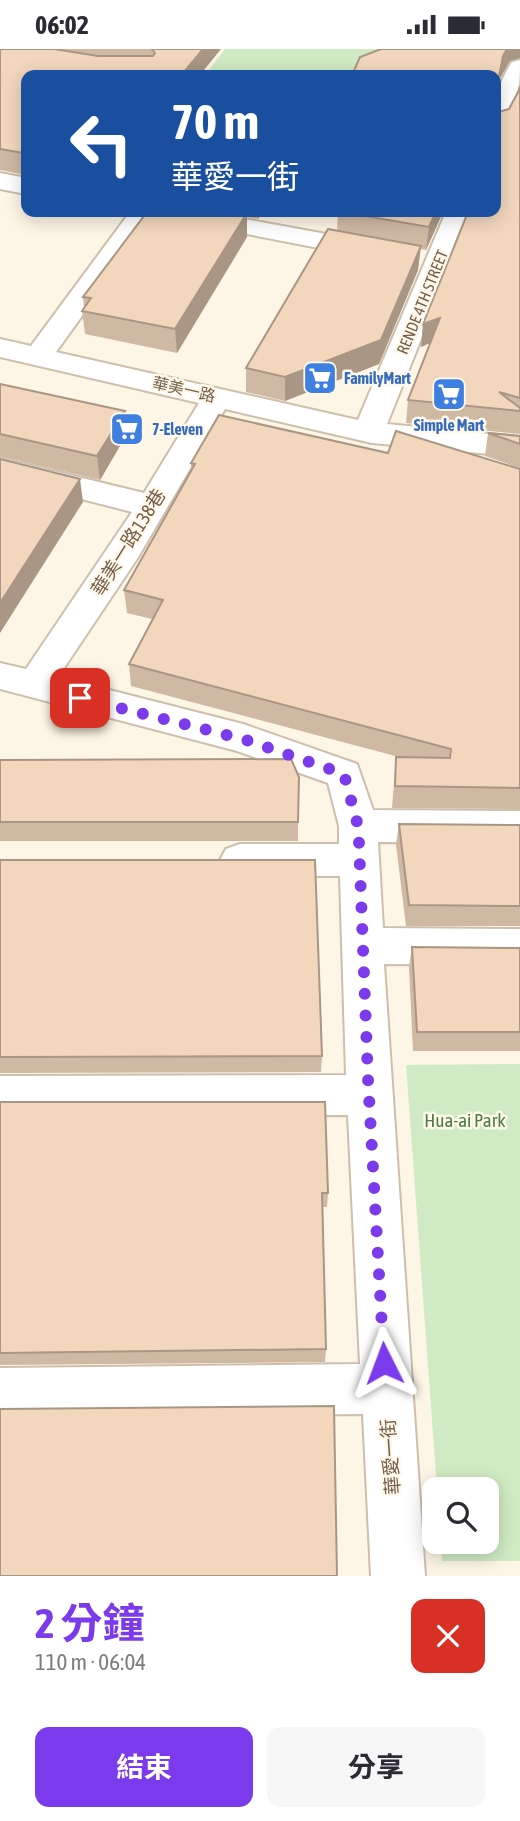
<!DOCTYPE html>
<html lang="zh-TW">
<head>
<meta charset="utf-8">
<style>
  body { margin:0; font-family:"Asap Condensed","Noto Sans TC",sans-serif; background:#f7f7f7; color:#2b2b33; height:100vh; display:flex; flex-direction:column; font-size:26px; white-space:nowrap }
  * { box-sizing:border-box; margin:0 }
  p { font-size:23px; color:#7c7c81 }
  .icon { flex:none; width:38px; height:38px; fill:none; stroke:currentColor; stroke-width:2; stroke-linecap:round; stroke-linejoin:round }
  .map { position:relative; height:1527px; overflow:hidden }
  .details { display:flex; flex-direction:column; background:#fff; flex:1 }
  .details>* { flex:none }
  .banner { position:absolute; left:21px; top:21px; width:480px; height:147px; border-radius:14px; box-shadow:0 4px 18px #0003; background:#1a4fa0; color:#fff; overflow:hidden }
  .fabs { position:absolute; left:422px; top:1428px; display:grid; gap:14px }
  .fabs a { display:grid; place-items:center; width:77px; height:77px; border-radius:14px; background:#fff; box-shadow:0 4px 18px #0003; font-size:35px }
  .pin { position:absolute; display:grid; place-items:center; width:60px; height:60px; color:#fff; margin:-30px; border-radius:14px; box-shadow:0 4px 10px #0006 }
  .me { position:absolute; width:77px; margin:-38px; rotate:357deg; stroke-linejoin:round; filter:drop-shadow(0 0 5px #0008) }
  .turn { display:flex; align-items:center; gap:24px; height:147px; padding:0 35px; font-size:32px }
  .turn .icon { width:91px; height:91px; stroke-width:2.5 }
  .turn b { display:block; font-size:49px; line-height:60px }
  .round { display:grid; place-items:center; flex:none; width:74px; height:74px; border-radius:14px; background:#f7f7f7 }
  .head { display:flex; align-items:center; justify-content:space-between; height:119px; padding:0 35px }
  h1 { font-size:42px; font-weight:700; line-height:52px; color:#7c3aed }
  .cta { display:flex; gap:14px; margin-top:auto; padding:14px 35px }
  .cta a { flex:1; height:80px; border-radius:14px; background:#7c3aed; color:#fff; font-size:28px; font-weight:700; line-height:80px; text-align:center }
  .cta a+a { background:#f7f7f7; color:#2b2b33 }
  .status { display:flex; justify-content:space-between; align-items:center; height:49px; padding:0 35px; background:#fff; direction:ltr }
  .status svg { height:19px; fill:currentColor }
  .map>svg:first-child { display:block }
</style>
</head>
<body>
<div class="status"><b>06:02</b><svg viewBox="0 0 49 12"><path d="M0 12V9h3v3zM5 12V6h3v6zM10 12V3h3v9zM15 12V0h3v12zM26 1h20v11H26zM47 4h2v5h-2z"/></svg></div>
<div class="map">
<svg width="520" height="1527" viewBox="0 0 520 1527">
  <rect width="100%" height="100%" fill="#fdf6e6"/>
  <!-- green -->
  <path fill="#d0ebc4" d="M225 0H503L492 26H205Z
    M520 1015V1512H442L441 1493H486V1440H437L406 1016Z"/>
  <g fill="none" stroke-linecap="round" stroke-linejoin="round">
    <!-- minor casing -->
    <g stroke="#cebeac" stroke-width="4">
      <path id="minor" d="M520 11C520 37 519 59 504 81L495 83C495 57 496 36 512 13Z
        M0 124 26 129V145L0 140Z
        M130 163H206L370 193 380 195 384 201 380 207 370 209 154 167 56 303 358 371 446 163H472L387 375 520 388V408L372 394 225 360 137 510 58 628 243 675 357 715 373 761 520 762V794L378 793 383 879 520 880V916L384 915 425 1527H371L363 1365 0 1369V1319L360 1315 348 1066 0 1067V1027L346 1026 340 827H240L226 822 220 811 226 800 240 795H339V777L328 734 237 702 0 640V614L26 620 132 463 0 429V409L144 444 199 354 0 308V290L31 297Z"/>
    </g>
    <!-- minor -->
    <use href="#minor" fill="#fff" fill-rule="evenodd"/>
  </g>
  <!-- wall -->
  <path fill="#d0b9a3" d="M0 0H221L26 26V126L0 121V122Z
    M510 12 500 29 495 51V61L499 63 509 60 518 43 520 37V385L406 374 408 351 430 294 421 298 423 275 495 163V26Z
    M147 163H262L258 170 247 168V188L177 304 85 285 82 262 84 259 83 248Z
    M338 163H443L426 201 420 200 418 221 379 315 285 352 246 343V319L337 182Z
    M0 335 125 362 127 385 100 431 0 407Z
    M488 384 520 387V419L485 407Z
    M388 404 520 420V760L392 759 396 708H399L131 637 129 615 152 570 127 564 124 541 191 422V414Z
    M0 711 298 773V792H0Z
    M399 775 520 776V877H406L396 796Z
    M0 811 322 1007 321 1023 0 1024Z
    M412 898 520 899V1002H413L409 918Z
    M0 1053 328 1144 327 1158H323L326 1300 325 1313 0 1316Z"/>
  <!-- shaded-wall -->
  <path fill="#a99684" d="M203 0H221L200 26 184 23Z
    M507 0H520V9L510 12 500 29 495 52 496 42 503 7Z
    M258 163H262L258 170Z
    M436 163H443L426 201 429 178Z
    M247 164V188L177 304 175 280Z
    M421 197 418 221 379 315 285 352V328Z
    M440 269 437 291 421 298 423 275Z
    M125 362 127 385 100 431 97 407Z
    M80 430 83 453 0 584V554Z"/>
  <!-- building -->
  <path fill="#f2d7bd" stroke="#a99684" stroke-width="2" d="M0 0H54L98 7H153L155 4 152 0H203L184 23 202 26H26V110L23 104 0 100Z
    M381 0H507L503 7 496 42 495 61 499 63 509 60 518 43 520 37V349L499 343 520 359V362L408 351 440 269 423 275 468 163H495V26H352L360 8Z
    M147 163H239L247 164 175 280 82 262 91 249 83 248Z
    M342 163H436L429 178Z
    M328 180 421 197 381 291 285 328 246 319Z
    M0 335 125 362 97 407 0 385Z
    M219 366 388 404 396 382 520 420V739L395 737 396 708 450 709 451 700 129 615 163 551 124 541 195 415 191 414Z
    M488 384 520 387V395Z
    M0 410 80 430 0 554Z
    M291 710 299 728 298 773H0V711Z
    M399 775 520 776V857L409 856Z
    M0 811H315L322 1007 0 1008Z
    M412 898 520 899V983H417Z
    M0 1053H325L328 1144H322L326 1300 0 1304Z
    M334 1357 337 1527H0V1360Z"/>
  <g fill="none" stroke-linecap="round" stroke-linejoin="round">
    <!-- route -->
    <path stroke="#7c3aed" stroke-width="12" stroke-dasharray="0 21.6" d="M80 649 243 690 344 725 358 777 359 794 368 1030 384 1314"/>
  </g>
  <!-- icons -->
  <defs>
    <g id="supermarket-square" transform="scale(1.75)"><rect x="-9" y="-9" width="18" height="18" rx="4" fill="#3f7fe0" stroke="#fff9ec"/><path d="M-6-5.5h2.5l.6 2H6L4.5 2H-2.5L-4.4-4H-6ZM-1.5 3.2a1.3 1.3 0 1 0 .1 0ZM3 3.2a1.3 1.3 0 1 0 .1 0Z" fill="#fff"/></g>
  </defs>
  <g fill-rule="evenodd">
    <use href="#supermarket-square" x="320" y="329"/>
    <use href="#supermarket-square" x="449" y="345"/>
    <use href="#supermarket-square" x="127" y="380"/>
  </g>
  <g text-anchor="middle" stroke-width="5" stroke-linejoin="round" paint-order="stroke">
    <!-- far-street labels -->
    <g font-size="16" fill="#765e4a" stroke="#fff9ec">
      <text transform="translate(422 253) rotate(-68)" y="6">RENDE 4TH STREET</text>
      <text transform="translate(184 340) rotate(13)" y="6">華美一路</text>
    </g>
    <!-- far-shop labels -->
    <g font-size="16" font-weight="bold" fill="#366cbe" stroke="#fff9ec" text-anchor="start">
      <text x="344" y="335">FamilyMart</text>
      <text x="449" y="382" text-anchor="middle">Simple Mart</text>
      <text x="152" y="386">7-Eleven</text>
    </g>
    <!-- street labels -->
    <g font-size="19" fill="#765e4a" stroke="#fff9ec">
      <text transform="translate(128 493) rotate(-58)" y="7">華美一路138巷</text>
      <text transform="translate(390 1408) rotate(-94)" y="7">華愛一街</text>
    </g>
    <!-- park labels -->
    <g font-size="19" fill="#4e7c42" stroke="#fff9ec">
      <text x="465" y="1078">Hua-ai Park</text>
    </g>
  </g>
</svg>
<div class="fabs">
<a><svg class="icon" aria-label="search" viewBox="0 0 24 24"><circle cx="10" cy="10" r="6"/><path d="M15 15l6 6"/></svg></a>
</div>
<div class="pin" style="left:80px;top:649px;background:#d93025"><svg class="icon" aria-label="arrive" viewBox="0 0 24 24"><path d="M6 21V4h12l-3 4 3 4H6"/></svg></div>
<svg class="me" style="left:384px;top:1314px" viewBox="-20 -20 40 40"><path d="M0-17L14 15 0 8-14 15z" fill="#7c3aed" stroke="#fff" stroke-width="4"/></svg>
<div class="banner">
<div class="turn"><svg class="icon" aria-label="left" viewBox="0 0 24 24"><path d="M17 20v-9H6M10 6l-5 5 5 5"/></svg><div><b>70 m</b>華愛一街</div></div>
</div>
</div>
<section class="details">
<div class="head"><div><h1>2 分鐘</h1><p>110 m · 06:04</p></div><a class="round" style="background:#d93025;color:#fff"><svg class="icon" aria-label="close" viewBox="0 0 24 24"><path d="M6 6l12 12M18 6L6 18"/></svg></a></div>
<div class="cta"><a>結束</a><a>分享</a></div>
</section>
</body>
</html>
